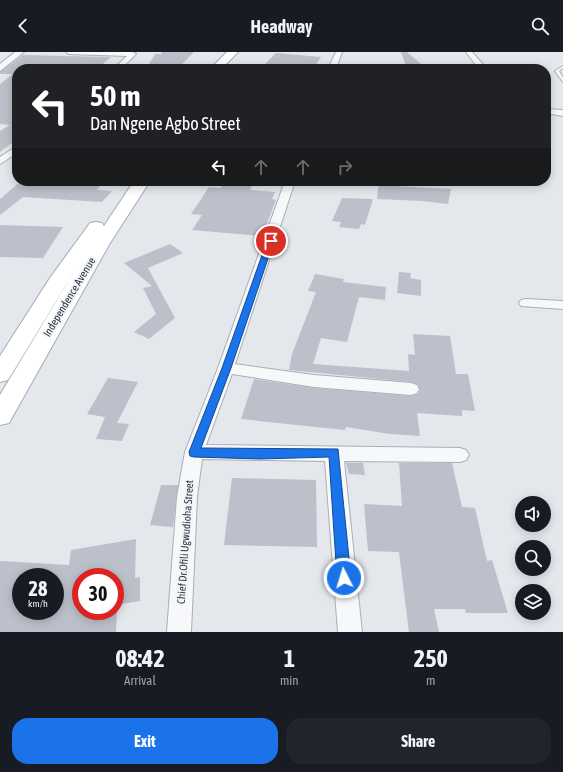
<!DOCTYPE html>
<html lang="en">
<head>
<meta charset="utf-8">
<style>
  body { margin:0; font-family:"Asap Condensed",sans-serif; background:#20242c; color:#f1f3f6; height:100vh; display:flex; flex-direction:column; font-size:15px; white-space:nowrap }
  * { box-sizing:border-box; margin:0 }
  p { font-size:13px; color:#9ea1a6 }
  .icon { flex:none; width:22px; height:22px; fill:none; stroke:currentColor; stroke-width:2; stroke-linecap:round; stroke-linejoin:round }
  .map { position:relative; height:580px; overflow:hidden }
  .panel { display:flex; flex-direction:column; background:#171b24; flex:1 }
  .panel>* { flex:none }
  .top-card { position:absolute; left:12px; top:12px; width:539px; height:122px; border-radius:16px; box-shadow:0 2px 10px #0003; background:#202124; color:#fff; overflow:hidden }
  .fabs { position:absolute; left:515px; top:444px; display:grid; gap:8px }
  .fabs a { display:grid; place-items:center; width:36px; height:36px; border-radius:50%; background:#171b24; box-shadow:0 2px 10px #0003; font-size:20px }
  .speed { position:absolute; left:12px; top:516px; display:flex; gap:8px; font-size:20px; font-weight:700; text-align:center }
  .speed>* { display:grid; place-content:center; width:52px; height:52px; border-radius:50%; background:#171b24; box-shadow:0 2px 10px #0003; line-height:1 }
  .speed small { font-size:10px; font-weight:400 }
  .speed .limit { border:6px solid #d22; background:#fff; color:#111 }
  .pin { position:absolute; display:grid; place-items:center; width:34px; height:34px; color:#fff; margin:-17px; border:2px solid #fff; border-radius:50%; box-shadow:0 1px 4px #0007 }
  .me { position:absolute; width:44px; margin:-22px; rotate:355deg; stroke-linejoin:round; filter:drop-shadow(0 0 3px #0008) }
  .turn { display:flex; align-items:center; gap:14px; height:84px; padding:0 12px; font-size:18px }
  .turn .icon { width:52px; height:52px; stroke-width:2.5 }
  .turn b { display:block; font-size:28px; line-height:34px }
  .lanes { display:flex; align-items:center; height:38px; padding:0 12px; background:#0003; justify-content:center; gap:20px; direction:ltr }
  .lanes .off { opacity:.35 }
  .eta { display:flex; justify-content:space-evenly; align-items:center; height:68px; text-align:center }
  .eta b { font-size:24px; font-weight:700; line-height:28px }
  .button { display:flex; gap:8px; margin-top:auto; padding:8px 12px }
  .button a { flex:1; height:46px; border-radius:16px; background:#1a73e8; color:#fff; font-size:16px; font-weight:700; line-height:46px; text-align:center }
  .button a+a { background:#20242c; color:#f1f3f6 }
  header { display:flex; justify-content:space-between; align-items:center; height:52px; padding:0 12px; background:#171b24; font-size:18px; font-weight:700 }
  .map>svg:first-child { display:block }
</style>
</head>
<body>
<header><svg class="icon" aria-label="back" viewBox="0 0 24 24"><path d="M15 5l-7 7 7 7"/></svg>Headway<svg class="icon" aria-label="search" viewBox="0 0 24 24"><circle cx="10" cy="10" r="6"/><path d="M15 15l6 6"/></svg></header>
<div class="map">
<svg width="563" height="580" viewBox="0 0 563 580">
  <rect width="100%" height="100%" fill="#e4e7ec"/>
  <!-- building -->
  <path fill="#bbc0ca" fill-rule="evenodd" d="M162 0H194L177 17H146L155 2H161Z
    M401 0H407L427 17H407Z
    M276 1 299 3 321 5 313 17H260Z
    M23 3 111 5 97 17H17V87L0 100V79L10 73 0 72V32L13 22H0V20Z
    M21 129H82L80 132 103 130 97 138 112 139 102 150 23 145 0 163V147Z
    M226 129H254L250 138 275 140 272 147 276 148 262 184 192 178 202 163 191 162 209 135 220 136Z
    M379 129H395V134L451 137 448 152 422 149 377 147Z
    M342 146 373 147 365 173 361 172 359 177 339 175 341 170 332 169Z
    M0 173 63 175 43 206 0 205Z
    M170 192 183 201 148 216 175 266 149 287 134 280 156 262 143 236 152 234 124 211Z
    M399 220 411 221 410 226 421 228V244L397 241Z
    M315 222 344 227 343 230 386 235 385 248 359 245 347 290 321 286 313 312 409 319 408 302 415 303 413 282 450 284 456 322H468L475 359 462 358V364L417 361 420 384 390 382 346 375 345 378 241 367 254 327 314 336 411 344 418 342 420 338 418 332 411 330 289 318 292 302 316 240 308 239Z
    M108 326 138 330 117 371 129 372 122 389 96 387 105 365 87 362Z
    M346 411H363L365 423 349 422Z
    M399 411H452L462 455 475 456 487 509 492 508 508 561H466L465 557H434L439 580H409L399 500 368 499 364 452 402 454Z
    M232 426 316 428 317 495 224 493Z
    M161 433H178L173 475 150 473Z
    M136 487 135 526 140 525V549L115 553V525H81V559H117L116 580H0V509L69 513 71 498ZM21 525H55V559H21Z"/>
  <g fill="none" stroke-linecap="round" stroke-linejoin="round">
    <!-- service casing -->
    <g stroke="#a9aeb7" stroke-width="2">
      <path id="service" d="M563 14V16L559 19 563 26V30L555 19Z"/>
    </g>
    <!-- minor casing -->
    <g stroke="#a9aeb7" stroke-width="2">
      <path id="minor" d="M66 0H133L136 2 121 17H113L127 4 69 2Z
        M336 0H342L336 17H328Z
        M466 0H472L487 17H479Z
        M546 57 563 58V64L546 61Z
        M17 94V101L0 112V105Z
        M285 129H295L235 312 314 323 411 331 417 333 419 337 417 341 411 343 314 335 232 322 206 393 460 396 466 398 469 403 466 408 460 410 344 409 362 580H338L325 409 202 407 197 445 191 580H167L177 445 185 400 218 316Z
        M526 247 563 249V257L521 254 519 251 521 248Z"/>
    </g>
    <!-- tertiary casing -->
    <g stroke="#a9aeb7" stroke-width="2">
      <path id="tertiary" d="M15 0H24L0 19V12Z"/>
    </g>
    <!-- primary casing -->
    <g stroke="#a3abb8" stroke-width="2">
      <path id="primary" d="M227 0H238L221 17H210Z
        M134 129H150L110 191 9 371 0 373V343L80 210 8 328 0 330V304L50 226 90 171 96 170 102 171 104 174Z"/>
    </g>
    <!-- service -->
    <use href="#service" fill="#f7f8fa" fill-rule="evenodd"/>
    <!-- minor -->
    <use href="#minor" fill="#f7f8fa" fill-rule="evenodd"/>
    <!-- tertiary -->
    <use href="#tertiary" fill="#f7f8fa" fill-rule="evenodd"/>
    <!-- primary -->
    <use href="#primary" fill="#fff" fill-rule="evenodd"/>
  </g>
  <!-- route -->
  <path fill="#1a73e8" stroke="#114b97" d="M271 186 274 189 231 316 201 396 338 397 351 526 349 530 344 532 339 530 337 526 329 405 260 407 194 405 190 404 189 400 222 316 267 189Z"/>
  <g text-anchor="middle" stroke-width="4" stroke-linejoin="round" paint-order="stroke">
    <!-- street labels -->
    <g font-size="11" fill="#2b3445" stroke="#f4f6f9">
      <text transform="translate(69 245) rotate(-59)" y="4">Independence Avenue</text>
      <text transform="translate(185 490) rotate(-86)" y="4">Chief Dr.Ofili Ugwudioha Street</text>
    </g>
  </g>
</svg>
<div class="fabs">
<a><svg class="icon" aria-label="sound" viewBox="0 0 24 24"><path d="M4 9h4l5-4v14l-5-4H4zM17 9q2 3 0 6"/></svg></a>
<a><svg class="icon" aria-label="search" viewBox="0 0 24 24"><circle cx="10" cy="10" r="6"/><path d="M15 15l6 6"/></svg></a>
<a><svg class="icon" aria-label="layers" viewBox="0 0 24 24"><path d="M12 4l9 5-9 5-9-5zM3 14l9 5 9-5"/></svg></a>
</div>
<div class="speed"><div>28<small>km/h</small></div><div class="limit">30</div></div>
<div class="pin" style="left:271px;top:189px;background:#d93025"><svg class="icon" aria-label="arrive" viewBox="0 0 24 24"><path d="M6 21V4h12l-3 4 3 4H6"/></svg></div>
<svg class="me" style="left:344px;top:526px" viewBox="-20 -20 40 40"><circle r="17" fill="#1a73e8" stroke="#fff" stroke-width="3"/><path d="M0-11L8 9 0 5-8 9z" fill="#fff"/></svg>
<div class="top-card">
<div class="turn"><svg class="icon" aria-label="left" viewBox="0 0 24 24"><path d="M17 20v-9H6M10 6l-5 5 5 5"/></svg><div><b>50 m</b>Dan Ngene Agbo Street</div></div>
<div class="lanes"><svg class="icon" aria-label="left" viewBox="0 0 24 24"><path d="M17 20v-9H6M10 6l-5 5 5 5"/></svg><svg class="icon off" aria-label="ahead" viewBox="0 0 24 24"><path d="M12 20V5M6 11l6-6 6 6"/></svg><svg class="icon off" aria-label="ahead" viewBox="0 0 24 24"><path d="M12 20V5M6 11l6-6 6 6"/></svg><svg class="icon off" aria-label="right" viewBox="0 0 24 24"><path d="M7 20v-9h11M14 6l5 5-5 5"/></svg></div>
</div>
</div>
<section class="panel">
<div class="eta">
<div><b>08:42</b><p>Arrival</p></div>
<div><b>1</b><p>min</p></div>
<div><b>250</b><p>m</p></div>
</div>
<div class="button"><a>Exit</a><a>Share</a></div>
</section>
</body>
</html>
